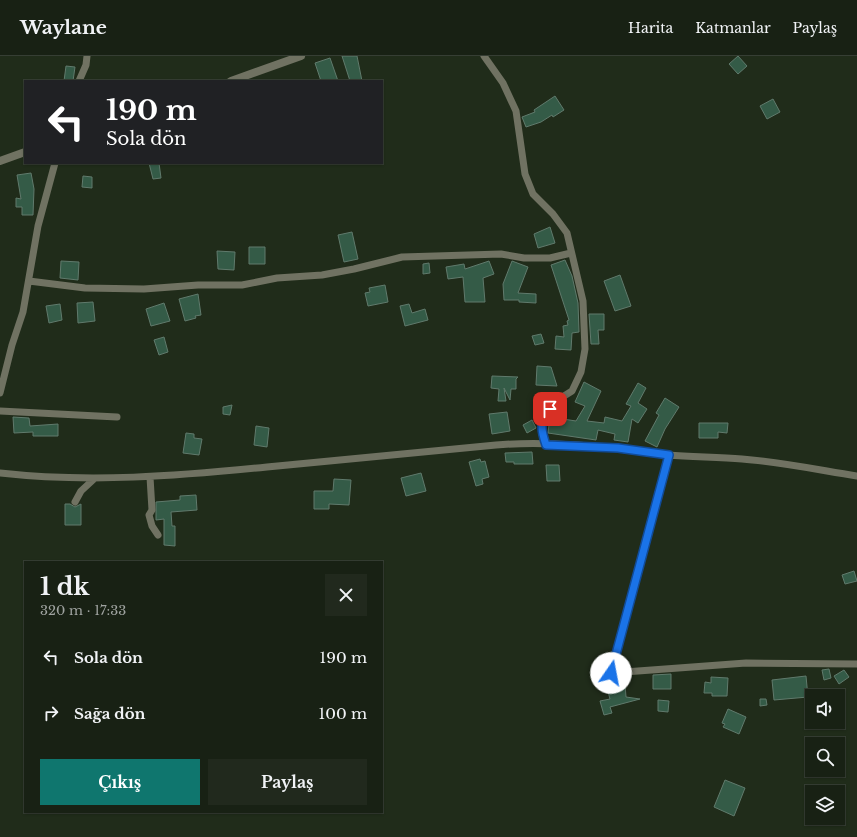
<!DOCTYPE html>
<html lang="tr">
<head>
<meta charset="utf-8">
<style>
  body { margin:0; font-family:"Libre Baskerville",serif; background:#21291d; color:#f1f3f6; height:100vh; display:flex; flex-direction:column; font-size:15px; white-space:nowrap }
  * { box-sizing:border-box; margin:0 }
  p { font-size:13px; color:#9fa3a0 }
  .icon { flex:none; width:22px; height:22px; fill:none; stroke:currentColor; stroke-width:2; stroke-linecap:round; stroke-linejoin:round }
  .map { position:relative; flex:1; overflow:hidden }
  .sheet { position:absolute; left:24px; top:505px; width:359px; height:252px; display:flex; flex-direction:column; background:#182114; border-radius:0px; box-shadow:0 1px 3px #0004,0 0 0 1px #363e34 }
  .sheet>* { flex:none }
  .top-card { position:absolute; left:24px; top:24px; width:359px; height:84px; border-radius:0px; box-shadow:0 1px 3px #0004,0 0 0 1px #363e34; background:#202124; color:#fff; overflow:hidden }
  .tools { position:absolute; left:805px; top:633px; display:grid; gap:8px }
  .tools a { display:grid; place-items:center; width:40px; height:40px; border-radius:0px; background:#182114; box-shadow:0 1px 3px #0004,0 0 0 1px #363e34; font-size:20px }
  .pin { position:absolute; display:grid; place-items:center; width:34px; height:34px; color:#fff; margin:-17px; border-radius:8px; box-shadow:0 2px 6px #0006 }
  .me { position:absolute; width:44px; margin:-22px; rotate:12deg; stroke-linejoin:round; filter:drop-shadow(0 0 3px #0008) }
  .turn { display:flex; align-items:center; gap:14px; height:84px; padding:0 16px; font-size:18px }
  .turn .icon { width:52px; height:52px; stroke-width:2.5 }
  .turn b { display:block; font-size:28px; line-height:34px }
  .round { display:grid; place-items:center; flex:none; width:42px; height:42px; border-radius:0px; background:#21291d }
  .summary { display:flex; align-items:center; justify-content:space-between; height:68px; padding:0 16px }
  h1 { font-size:24px; font-weight:700; line-height:30px }
  .cta { display:flex; gap:8px; margin-top:auto; padding:8px 16px }
  .cta a { flex:1; height:46px; border-radius:0px; background:#0f766e; color:#fff; font-size:16px; font-weight:700; line-height:46px; text-align:center }
  .cta a+a { background:#21291d; color:#f1f3f6 }
  ul { padding:0; list-style:none }
  li { display:flex; align-items:center; gap:12px; height:56px; padding:0 16px }
  li div { flex:1 }
  li b { display:block; font-size:15px }
  li em { font-style:normal }
  header { display:flex; align-items:center; gap:24px; box-sizing:border-box; height:56px; padding:0 20px; background:#182114; border-bottom:1px solid #363e34 }
  header strong { font-size:19px }
  nav { display:flex; gap:22px; margin-inline-start:auto; font-size:14px }
  .map>svg:first-child { display:block }
</style>
</head>
<body>
<header>
<strong>Waylane</strong>
<nav><a>Harita</a><a>Katmanlar</a><a>Paylaş</a></nav>
</header>
<div class="map">
<svg width="857" height="781" viewBox="0 0 857 781">
  <rect width="100%" height="100%" fill="#202c1a"/>
  <!-- building -->
  <path fill="#345b47" stroke="#607a6c" d="M342 0H357L362 25H350Z
    M738 0 747 10 738 18 729 8Z
    M330 2 338 25H321L315 7Z
    M66 10 75 11 73 25H64Z
    M555 40 564 54 553 61 552 59 541 66 526 71 522 61 535 56 534 54Z
    M773 43 780 56 767 63 760 50Z
    M149 107H159L161 122 153 123Z
    M31 117 34 133 33 159H22V151H16V142L21 143 17 119Z
    M83 120 92 121V132L82 131Z
    M550 171 555 187 538 192 534 178Z
    M352 176 358 203 344 206 338 179Z
    M249 191H265V208H249Z
    M217 195 235 196 234 214 218 213Z
    M565 204 572 220 578 247 579 276 572 277 571 294 555 293 556 280 564 281 563 270 568 269 567 265 569 264 551 209Z
    M61 205 79 206 78 224 60 222Z
    M489 205 494 218 483 222 485 246H465L463 221 448 223 446 211 464 208 465 213Z
    M512 205 528 211 518 237 536 238V247L519 246V244H504L503 228Z
    M429 207 430 217 423 218V208Z
    M620 219 631 250 615 255 604 225Z
    M385 229 388 246 368 250 365 237 370 236 369 232Z
    M198 238 201 259 195 260 196 262 185 265 179 243Z
    M93 246 95 265 78 267 77 247Z
    M164 247 170 265 151 270 146 253Z
    M60 248 62 264 49 267 46 250Z
    M409 248 412 257 425 253 428 264 405 270 400 250Z
    M589 258H604V274H598L599 288H591Z
    M541 278 544 287 535 289 532 280Z
    M164 281 168 296 159 299 154 284Z
    M537 310 551 311 557 330 536 329Z
    M492 320 518 321 516 323V333H511L510 344 504 332 506 345H498L499 333 491 332Z
    M584 326 601 335 587 365 604 367 605 361 622 365 631 350 626 348 638 327 646 332 638 347 647 353 638 367 632 363 628 386 614 384 615 378 598 374 596 384 548 377 550 361 576 365 585 350 575 346Z
    M665 342 679 351 665 373 657 391 645 385 659 359 656 357Z
    M232 349 230 359 223 358V351Z
    M507 356 510 375 492 378 489 358Z
    M13 361 29 362 30 370 58 368V380H33V376L14 377Z
    M532 364 536 372 527 377 523 369Z
    M699 367H728L727 377 718 376V382H699Z
    M256 370 269 372 267 391 254 389Z
    M186 377 194 378V382L202 383 199 399 183 397Z
    M532 396 533 408H514V406H506L505 397Z
    M480 403 481 406 485 405 489 421 482 423 483 428 476 430 469 406Z
    M546 409H559L560 425H547Z
    M421 417 426 435 406 440 401 422Z
    M334 423 351 424 349 449 329 448V453H314V435H333Z
    M196 439 197 454 171 456 172 470H175V490L164 489V463L156 464V446L180 444V440Z
    M65 448H70L75 451 81 448V469H65Z
    M854 515 857 525 845 528 842 519Z
    M829 613 831 622 824 624 822 614Z
    M844 614 849 621 839 628 834 620Z
    M671 618V633H653V619Z
    M806 620 808 641 774 644 772 624Z
    M711 621 728 622 727 640H712V637H704L705 626 711 627Z
    M625 628 626 641 640 643 610 651 612 657 604 659 600 645 610 643 607 632Z
    M760 643H766L767 649 760 650Z
    M658 644 669 645 668 656 658 655Z
    M728 653 746 661 739 678 723 671 725 668 722 667Z
    M725 724 745 732 734 760 714 751Z"/>
  <g fill="none" stroke-linecap="round" stroke-linejoin="round">
    <!-- minor -->
    <path stroke="#707262" stroke-width="7" d="M484 0 503 27 516 55 525 118 533 138 553 158 567 177 583 245 585 293 581 316 572 335 556 345 543 362 542 377 546 389
      M79 25 86 9 87 0
      M29 225 85 232 144 233 198 229H242L277 222 322 219 354 213 402 201 501 198 524 202H550L571 197
      M0 337 12 289 23 256 38 170 55 107
      M0 355 117 361
      M669 399 611 617 746 607 857 608
      M0 417C89 427 178 420 267 411 344 404 420 396 496 389 553 384 611 392 668 399 692 401 717 401 742 403 780 406 819 414 857 420
      M150 421 152 454 149 459 152 470 158 479
      M75 446 81 435 94 423"/>
    <!-- tertiary -->
    <path stroke="#707262" stroke-width="8" d="M231 25 301 0
      M0 105 25 96"/>
  </g>
  <g fill="none" stroke-linecap="round" stroke-linejoin="round">
    <!-- route casing -->
    <g stroke="#114b97" stroke-width="10">
      <path id="route" d="M550 353C539 366 541 374 546 389L618 392 669 399 611 617"/>
    </g>
    <!-- route -->
    <use href="#route" stroke="#1a73e8" stroke-width="7"/>
  </g>
</svg>
<div class="tools">
<a><svg class="icon" aria-label="sound" viewBox="0 0 24 24"><path d="M4 9h4l5-4v14l-5-4H4zM17 9q2 3 0 6"/></svg></a>
<a><svg class="icon" aria-label="search" viewBox="0 0 24 24"><circle cx="10" cy="10" r="6"/><path d="M15 15l6 6"/></svg></a>
<a><svg class="icon" aria-label="layers" viewBox="0 0 24 24"><path d="M12 4l9 5-9 5-9-5zM3 14l9 5 9-5"/></svg></a>
</div>
<div class="pin" style="left:550px;top:353px;background:#d93025"><svg class="icon" aria-label="arrive" viewBox="0 0 24 24"><path d="M6 21V4h12l-3 4 3 4H6"/></svg></div>
<svg class="me" style="left:611px;top:617px" viewBox="-20 -20 40 40"><circle r="19" fill="#fff"/><path d="M0-13L10 11 0 6-10 11z" fill="#1a73e8"/></svg>
<div class="top-card">
<div class="turn"><svg class="icon" aria-label="left" viewBox="0 0 24 24"><path d="M17 20v-9H6M10 6l-5 5 5 5"/></svg><div><b>190 m</b>Sola dön</div></div>
</div>
<section class="sheet">
<div class="summary"><div><h1>1 dk</h1><p>320 m · 17:33</p></div><a class="round"><svg class="icon" aria-label="close" viewBox="0 0 24 24"><path d="M6 6l12 12M18 6L6 18"/></svg></a></div>
<ul>
<li><svg class="icon" aria-label="left" viewBox="0 0 24 24"><path d="M17 20v-9H6M10 6l-5 5 5 5"/></svg><div><b>Sola dön</b></div><em>190 m</em></li>
<li><svg class="icon" aria-label="right" viewBox="0 0 24 24"><path d="M7 20v-9h11M14 6l5 5-5 5"/></svg><div><b>Sağa dön</b></div><em>100 m</em></li>
</ul>
<div class="cta"><a>Çıkış</a><a>Paylaş</a></div>
</section>
</div>
</body>
</html>
